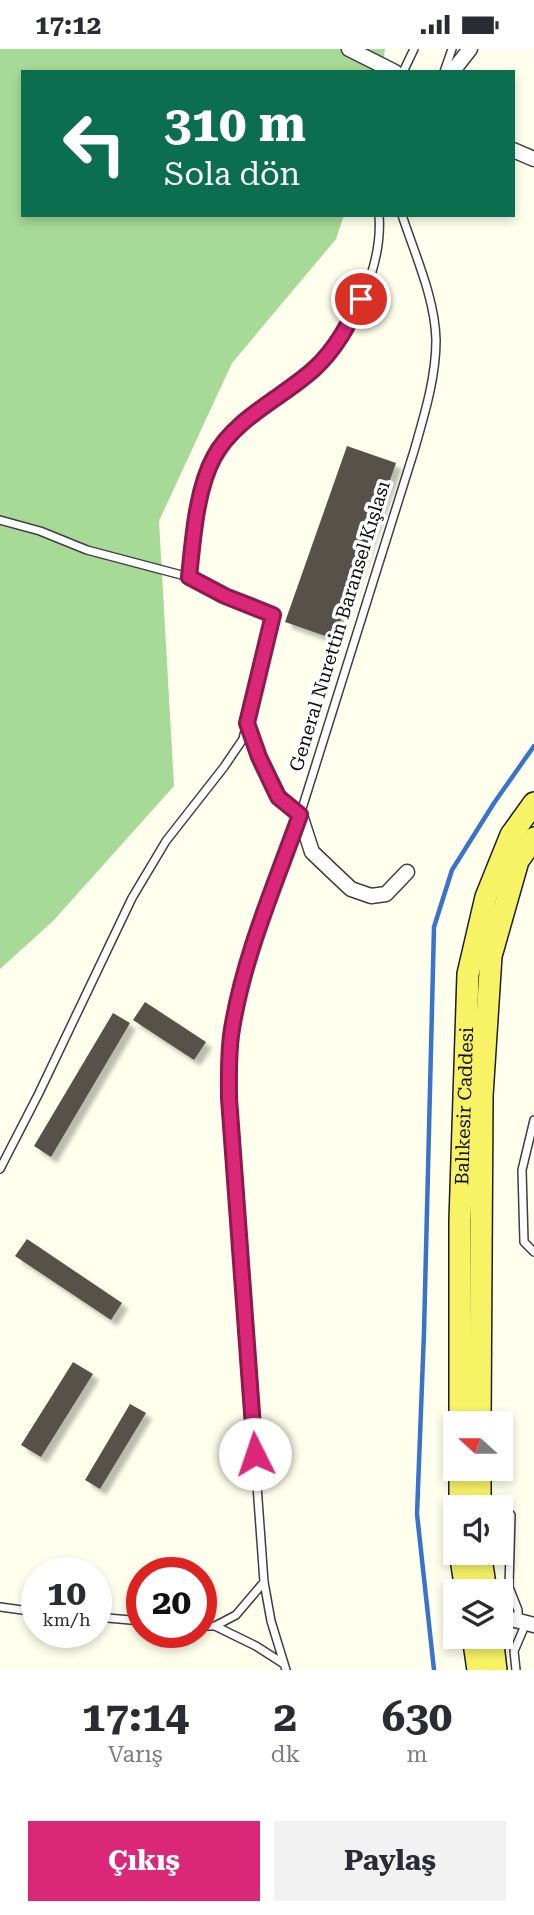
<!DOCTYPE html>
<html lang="tr">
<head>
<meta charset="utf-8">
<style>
  body { margin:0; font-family:"Roboto Serif",serif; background:#f2f2f3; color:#2b2b33; height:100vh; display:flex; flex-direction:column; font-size:26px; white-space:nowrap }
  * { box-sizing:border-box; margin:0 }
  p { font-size:23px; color:#7c7c81 }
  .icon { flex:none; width:38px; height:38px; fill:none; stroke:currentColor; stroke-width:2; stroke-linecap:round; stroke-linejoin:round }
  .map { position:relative; height:1621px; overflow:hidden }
  .details { display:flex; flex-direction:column; background:#fff; flex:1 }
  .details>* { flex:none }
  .banner { position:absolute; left:21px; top:21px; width:494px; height:147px; border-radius:0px; box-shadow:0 4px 10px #0003; background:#0b6e4f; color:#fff; overflow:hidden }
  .needle { width:46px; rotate:291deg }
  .buttons { position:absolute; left:443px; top:1362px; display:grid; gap:14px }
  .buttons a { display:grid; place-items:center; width:70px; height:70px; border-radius:0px; background:#fff; box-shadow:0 4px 10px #0003; font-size:35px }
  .speed { position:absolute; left:21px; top:1508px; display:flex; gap:14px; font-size:35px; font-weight:700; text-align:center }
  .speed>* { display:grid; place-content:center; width:91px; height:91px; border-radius:50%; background:#fff; box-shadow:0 4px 10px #0003; line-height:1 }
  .speed small { font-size:18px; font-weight:400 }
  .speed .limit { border:10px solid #d22; background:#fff; color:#111 }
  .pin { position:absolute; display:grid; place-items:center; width:60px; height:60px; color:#fff; margin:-30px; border:4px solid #fff; border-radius:50%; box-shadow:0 2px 7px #0007 }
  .me { position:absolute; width:77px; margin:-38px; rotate:356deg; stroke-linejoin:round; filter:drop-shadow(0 0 5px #0008) }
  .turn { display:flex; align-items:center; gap:24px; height:147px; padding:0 28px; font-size:32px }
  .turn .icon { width:91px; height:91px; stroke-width:2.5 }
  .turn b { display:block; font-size:49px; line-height:60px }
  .eta { display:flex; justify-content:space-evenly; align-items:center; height:119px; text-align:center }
  .eta b { font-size:42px; font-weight:700; line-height:49px }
  .button { display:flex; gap:14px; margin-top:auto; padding:14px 28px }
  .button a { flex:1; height:80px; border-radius:0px; background:#db2777; color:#fff; font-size:28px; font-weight:700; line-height:80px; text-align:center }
  .button a+a { background:#f2f2f3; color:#2b2b33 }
  .status { display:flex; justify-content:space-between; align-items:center; height:49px; padding:0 35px; background:#fff; direction:ltr }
  .status svg { height:19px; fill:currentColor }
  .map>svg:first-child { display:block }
</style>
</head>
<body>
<div class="status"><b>17:12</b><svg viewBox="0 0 49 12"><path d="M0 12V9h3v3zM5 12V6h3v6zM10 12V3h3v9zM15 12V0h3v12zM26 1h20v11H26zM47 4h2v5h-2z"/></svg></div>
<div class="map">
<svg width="534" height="1621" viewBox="0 0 534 1621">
  <defs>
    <filter id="shadow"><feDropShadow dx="6" dy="6" stdDeviation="2" flood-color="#0004"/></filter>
  </defs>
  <rect width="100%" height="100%" fill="#ffffed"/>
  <!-- forest -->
  <path fill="#a7d997" d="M0 0H385L382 23H23V166H344L336 190 232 314 159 472 174 737 53 872 0 920Z"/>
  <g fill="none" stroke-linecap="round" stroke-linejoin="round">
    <!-- stream -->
    <path stroke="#3a73cc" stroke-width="4.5" d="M434 1621 417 1465 424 1283 434 878 452 821 494 754 534 697"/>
  </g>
  <!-- building -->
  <path fill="#565149" filter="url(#shadow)" d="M347 397 396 414 334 590 285 573Z
    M145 953 206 993 194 1011 133 971Z
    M113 964 130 974 51 1108 34 1097Z
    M27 1190 122 1254 111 1271 15 1207Z
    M73 1313 93 1325 41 1408 21 1396Z
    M130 1355 146 1364 100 1440 85 1431Z"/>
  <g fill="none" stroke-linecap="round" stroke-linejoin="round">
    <!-- lane casing -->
    <g stroke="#404040" stroke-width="10">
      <path id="lane" d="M403 23 414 0
        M444 23 452 0
        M0 471 40 482 87 501 189 528 225 547 273 566 243 690 224 718 166 792 132 849 39 1044 0 1120
        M189 528C193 484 196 432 223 394 242 366 288 343 314 320 352 286 383 217 379 166
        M534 1071 522 1121 524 1193 534 1203
        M483 1457H503L511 1466 509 1538 518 1561V1571
        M264 1533 236 1566 215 1577 256 1597 284 1615
        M0 1558 37 1563
        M96 1568 142 1572
        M201 1577H215
        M286 1621 271 1572 264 1533 229 1049 232 981 246 921 300 766 414 402C424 367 436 329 436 291 435 249 415 206 402 166
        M516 1621 514 1602 526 1574"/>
    </g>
    <!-- street casing -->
    <g stroke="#404040" stroke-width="17">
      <path id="street" d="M349 0 395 23
        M452 23 470 0
        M513 101 534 110
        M247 674 259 708 279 748 300 766 312 803 335 825 351 840 371 847 386 845 407 823
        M500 1567 534 1576"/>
    </g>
    <!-- primary casing -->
    <g stroke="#1e1e1e" stroke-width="24">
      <g id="primary">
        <path id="s1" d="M460 1374V1172L468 925 486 848 511 786 534 754"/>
        <path d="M480 1374 482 1047 491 907 518 812 534 789"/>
        <path d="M460 1419V1458"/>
        <path d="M480 1458V1419"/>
        <path d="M460 1503 466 1542"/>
        <path d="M480 1503 486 1542"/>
        <path d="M473 1587 478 1621"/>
        <path d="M492 1587 496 1621"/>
      </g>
    </g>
    <!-- lane -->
    <use href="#lane" stroke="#fff" stroke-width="7"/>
    <!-- street -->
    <use href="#street" stroke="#fff" stroke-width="14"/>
    <!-- primary -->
    <use href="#primary" stroke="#f7f365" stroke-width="21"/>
  </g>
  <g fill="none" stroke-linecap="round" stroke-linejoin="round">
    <!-- route casing -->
    <g stroke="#8e194d" stroke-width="18">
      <path id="route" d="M255 1405 229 1049C229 1026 228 1003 232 980 244 906 275 836 300 766L278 748 259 708 247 674 273 566 225 547 189 528C193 491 196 441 214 408 235 369 282 349 314 320 336 300 348 276 361 250"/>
    </g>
    <!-- route -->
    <use href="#route" stroke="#db2777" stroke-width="12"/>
  </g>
  <g text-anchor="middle" stroke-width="7" stroke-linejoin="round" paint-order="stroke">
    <!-- street labels -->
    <g font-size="19" fill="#0d0d0d" stroke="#fff">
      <text transform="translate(339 577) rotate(-73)" y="7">General Nurettin Baransel Kışlası</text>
      <text dy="7" stroke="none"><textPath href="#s1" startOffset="317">Balıkesir Caddesi</textPath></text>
    </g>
  </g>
</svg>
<div class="buttons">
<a><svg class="needle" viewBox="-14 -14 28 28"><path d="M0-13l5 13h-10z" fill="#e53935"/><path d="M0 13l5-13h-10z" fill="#7c7c81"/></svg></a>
<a><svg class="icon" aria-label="sound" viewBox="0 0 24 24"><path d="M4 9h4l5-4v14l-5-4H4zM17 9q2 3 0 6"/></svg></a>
<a><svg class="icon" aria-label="layers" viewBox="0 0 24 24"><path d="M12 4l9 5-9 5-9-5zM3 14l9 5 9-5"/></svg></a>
</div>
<div class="speed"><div>10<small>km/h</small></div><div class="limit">20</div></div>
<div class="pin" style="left:361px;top:250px;background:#d93025"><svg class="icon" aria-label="arrive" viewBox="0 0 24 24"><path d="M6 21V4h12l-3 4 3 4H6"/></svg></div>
<svg class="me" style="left:255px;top:1405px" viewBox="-20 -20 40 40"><circle r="19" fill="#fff"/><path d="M0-13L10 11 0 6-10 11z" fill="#db2777"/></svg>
<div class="banner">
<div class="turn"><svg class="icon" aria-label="left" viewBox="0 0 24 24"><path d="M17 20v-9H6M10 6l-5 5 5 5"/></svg><div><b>310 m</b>Sola dön</div></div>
</div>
</div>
<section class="details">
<div class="eta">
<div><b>17:14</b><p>Varış</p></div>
<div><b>2</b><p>dk</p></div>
<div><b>630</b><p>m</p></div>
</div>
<div class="button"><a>Çıkış</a><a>Paylaş</a></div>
</section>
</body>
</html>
